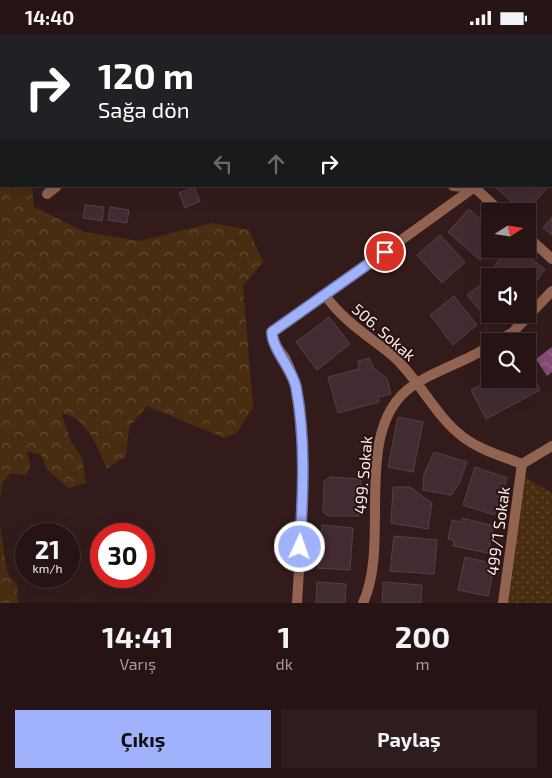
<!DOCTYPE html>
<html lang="tr">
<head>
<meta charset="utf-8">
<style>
  body { margin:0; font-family:"Exo 2",sans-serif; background:#2e1d1d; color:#f1f3f6; height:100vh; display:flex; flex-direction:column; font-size:19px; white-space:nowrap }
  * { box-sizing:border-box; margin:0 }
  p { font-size:16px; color:#a49ea0 }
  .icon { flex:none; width:28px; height:28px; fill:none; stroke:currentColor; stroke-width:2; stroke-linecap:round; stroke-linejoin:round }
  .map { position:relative; height:568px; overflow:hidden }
  .drawer { display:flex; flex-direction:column; background:#261414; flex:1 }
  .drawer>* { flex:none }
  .hud { position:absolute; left:0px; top:0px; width:552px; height:152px; box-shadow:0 5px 20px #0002,0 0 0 1px #423334; background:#202124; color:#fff; overflow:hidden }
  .needle { width:32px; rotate:78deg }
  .controls { position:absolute; left:481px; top:168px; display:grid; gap:10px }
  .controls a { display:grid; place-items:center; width:55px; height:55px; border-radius:0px; background:#261414; box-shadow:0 5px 20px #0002,0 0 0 1px #423334; font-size:25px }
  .speed { position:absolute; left:15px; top:488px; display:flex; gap:10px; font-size:25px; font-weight:700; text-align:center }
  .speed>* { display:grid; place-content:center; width:65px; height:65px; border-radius:50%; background:#261414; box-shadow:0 5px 20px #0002,0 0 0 1px #423334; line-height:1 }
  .speed small { font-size:12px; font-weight:400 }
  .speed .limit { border:8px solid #d22; background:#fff; color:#111 }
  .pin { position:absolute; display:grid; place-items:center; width:42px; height:42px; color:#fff; margin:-21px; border:2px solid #fff; border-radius:50%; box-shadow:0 1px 5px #0007 }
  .me { position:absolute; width:55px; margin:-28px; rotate:3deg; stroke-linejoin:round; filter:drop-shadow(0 0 4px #0008) }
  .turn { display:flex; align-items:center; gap:18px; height:105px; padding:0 15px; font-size:22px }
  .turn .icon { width:65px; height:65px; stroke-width:2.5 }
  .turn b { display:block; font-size:35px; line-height:42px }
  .lanes { display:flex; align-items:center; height:48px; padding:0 15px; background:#0003; justify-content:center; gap:25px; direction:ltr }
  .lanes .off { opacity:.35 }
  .eta { display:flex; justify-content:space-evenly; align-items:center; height:85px; text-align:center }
  .eta b { font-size:30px; font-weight:700; line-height:35px }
  .button { display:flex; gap:10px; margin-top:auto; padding:10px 15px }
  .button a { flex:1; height:58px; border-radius:0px; background:#a1b2fd; color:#111; font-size:20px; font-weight:700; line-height:58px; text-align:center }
  .button a+a { background:#2e1d1d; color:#f1f3f6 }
  .status { display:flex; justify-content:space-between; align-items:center; height:35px; padding:0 25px; background:#261414; direction:ltr }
  .status svg { height:14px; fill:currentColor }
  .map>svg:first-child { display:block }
</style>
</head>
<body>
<div class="status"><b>14:40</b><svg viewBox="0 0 49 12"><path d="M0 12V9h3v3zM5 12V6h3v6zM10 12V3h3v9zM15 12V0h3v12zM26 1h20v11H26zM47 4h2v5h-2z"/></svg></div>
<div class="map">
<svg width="552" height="568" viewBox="0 0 552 568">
  <defs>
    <pattern id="grass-dots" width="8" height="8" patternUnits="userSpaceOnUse" patternTransform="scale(1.25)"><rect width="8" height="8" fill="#492d10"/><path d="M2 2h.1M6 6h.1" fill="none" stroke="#644c33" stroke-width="1.8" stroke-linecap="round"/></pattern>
    <pattern id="forest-crowns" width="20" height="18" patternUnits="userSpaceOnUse" patternTransform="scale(1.25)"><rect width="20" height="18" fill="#492d10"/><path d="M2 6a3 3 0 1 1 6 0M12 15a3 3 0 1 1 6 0" fill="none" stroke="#644c33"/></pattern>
    <pattern id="water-waves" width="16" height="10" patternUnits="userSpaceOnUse" patternTransform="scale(1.25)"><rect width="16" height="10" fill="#854d76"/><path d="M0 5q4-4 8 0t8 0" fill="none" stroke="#97678a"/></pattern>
  </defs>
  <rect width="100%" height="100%" fill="#331b1b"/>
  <!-- grass -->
  <path fill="url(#grass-dots)" d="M520 440 552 458V568H503Z"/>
  <!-- forest -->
  <path fill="url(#forest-crowns)" d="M0 0H33L1 1V151H32L34 172 85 197 140 206 212 188 249 195 263 227 243 251 253 372 237 398 224 403 147 371 129 392 126 421 107 434C97 412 87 382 61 378L71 407 82 423 86 448 69 453 47 435 41 420 27 416 30 431 26 440 11 438 2 448 0 465Z
    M0 491 7 537 17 550 18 568H0Z"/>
  <!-- water -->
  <path fill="url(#water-waves)" d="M552 312V337L547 341 536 324Z"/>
  <!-- building -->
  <path fill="#432b32" stroke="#583e46" d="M179 0H222L178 1Z
    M551 96H552V134H551Z
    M497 151H545L547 153 527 176H523L496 153Z
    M194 152 200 166 185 173 179 158Z
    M85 170 104 172 102 186 83 183Z
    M110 172 129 175 127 188 108 185Z
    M469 174 490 193V213L480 225 448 197Z
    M552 182V200L543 193Z
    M440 200 465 227 442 248 417 220Z
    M507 214H518L545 234 528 258V241H506L494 232Z
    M490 242V279H499L489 287 467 260Z
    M454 261 477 290 453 310 430 280Z
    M329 282 350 309 317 335 296 307Z
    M369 323 373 332 387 344 391 359 378 362 379 367 338 378 328 342 359 334 358 326Z
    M528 332 540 355 486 384 471 355 491 344H528Z
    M398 382 423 387 413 437 388 432Z
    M434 417 467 427 459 449 451 460 423 455 424 439Z
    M475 432 507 443 494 480 463 470Z
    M330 442 361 444 359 481H328L323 477 324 446Z
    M393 452H410L432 468 428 494 391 488Z
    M462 483 494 491 488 518 453 511 454 505 448 504 452 485 461 487Z
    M322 490 353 493 350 535 318 533Z
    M394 501 437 505 434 539 390 536Z
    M465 522 495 529 488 561 458 555Z
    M317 547 346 549 345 568H316Z
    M383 547 422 550 421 568H382Z"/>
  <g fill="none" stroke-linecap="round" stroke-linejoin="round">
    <!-- minor -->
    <path stroke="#926350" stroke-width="10" d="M295 0 299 1
      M165 1V0
      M393 1 394 0
      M551 13H552
      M551 69 552 68
      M453 151 475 153 500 176
      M476 151 325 260C343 286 369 301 393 321 419 344 435 381 463 402 480 415 502 421 522 429
      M47 159 57 151
      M528 202 552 224
      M498 306 513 297 552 256
      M522 429 552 411
      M297 568C301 500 307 431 298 363 296 349 291 335 285 323 279 314 272 308 273 297L325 260
      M363 568C391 508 353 402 406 356 428 337 464 328 490 311
      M503 568 522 429"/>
  </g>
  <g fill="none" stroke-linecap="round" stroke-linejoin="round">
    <!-- route casing -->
    <g stroke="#6974a4" stroke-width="12">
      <path id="route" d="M300 512C303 459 306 405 296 352 292 333 272 314 272 297L385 217"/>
    </g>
    <!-- route -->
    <use href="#route" stroke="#a1b2fd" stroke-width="9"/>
  </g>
  <g text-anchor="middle" stroke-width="4" stroke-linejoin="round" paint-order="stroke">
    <!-- street labels -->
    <g font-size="16" fill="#fcebea" stroke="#281212">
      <text transform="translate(384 297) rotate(41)" y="6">506. Sokak</text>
      <text transform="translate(363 440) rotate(-85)" y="6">499. Sokak</text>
      <text transform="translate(498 496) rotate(-82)" y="6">499/1 Sokak</text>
    </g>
  </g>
</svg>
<div class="controls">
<a><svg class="needle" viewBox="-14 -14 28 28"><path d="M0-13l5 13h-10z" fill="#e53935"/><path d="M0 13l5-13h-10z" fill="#a49ea0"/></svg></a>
<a><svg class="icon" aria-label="sound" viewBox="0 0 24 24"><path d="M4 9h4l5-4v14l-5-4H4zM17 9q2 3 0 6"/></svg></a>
<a><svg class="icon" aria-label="search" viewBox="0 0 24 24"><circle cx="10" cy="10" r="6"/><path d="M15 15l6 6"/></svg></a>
</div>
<div class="speed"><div>21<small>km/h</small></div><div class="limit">30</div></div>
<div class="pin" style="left:385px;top:217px;background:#d93025"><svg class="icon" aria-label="arrive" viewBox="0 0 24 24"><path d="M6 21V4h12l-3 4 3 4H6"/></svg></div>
<svg class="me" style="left:300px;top:512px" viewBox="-20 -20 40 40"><circle r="17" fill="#a1b2fd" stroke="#fff" stroke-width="3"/><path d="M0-11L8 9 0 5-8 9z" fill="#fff"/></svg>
<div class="hud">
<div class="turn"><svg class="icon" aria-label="right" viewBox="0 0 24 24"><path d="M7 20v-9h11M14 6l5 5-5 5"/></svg><div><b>120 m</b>Sağa dön</div></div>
<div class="lanes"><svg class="icon off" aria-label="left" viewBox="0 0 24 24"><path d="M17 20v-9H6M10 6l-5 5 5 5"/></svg><svg class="icon off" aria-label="ahead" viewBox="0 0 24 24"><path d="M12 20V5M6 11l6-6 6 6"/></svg><svg class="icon" aria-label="right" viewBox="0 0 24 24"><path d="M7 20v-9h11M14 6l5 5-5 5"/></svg></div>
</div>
</div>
<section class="drawer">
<div class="eta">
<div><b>14:41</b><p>Varış</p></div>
<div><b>1</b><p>dk</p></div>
<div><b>200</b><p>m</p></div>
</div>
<div class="button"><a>Çıkış</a><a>Paylaş</a></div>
</section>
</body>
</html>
